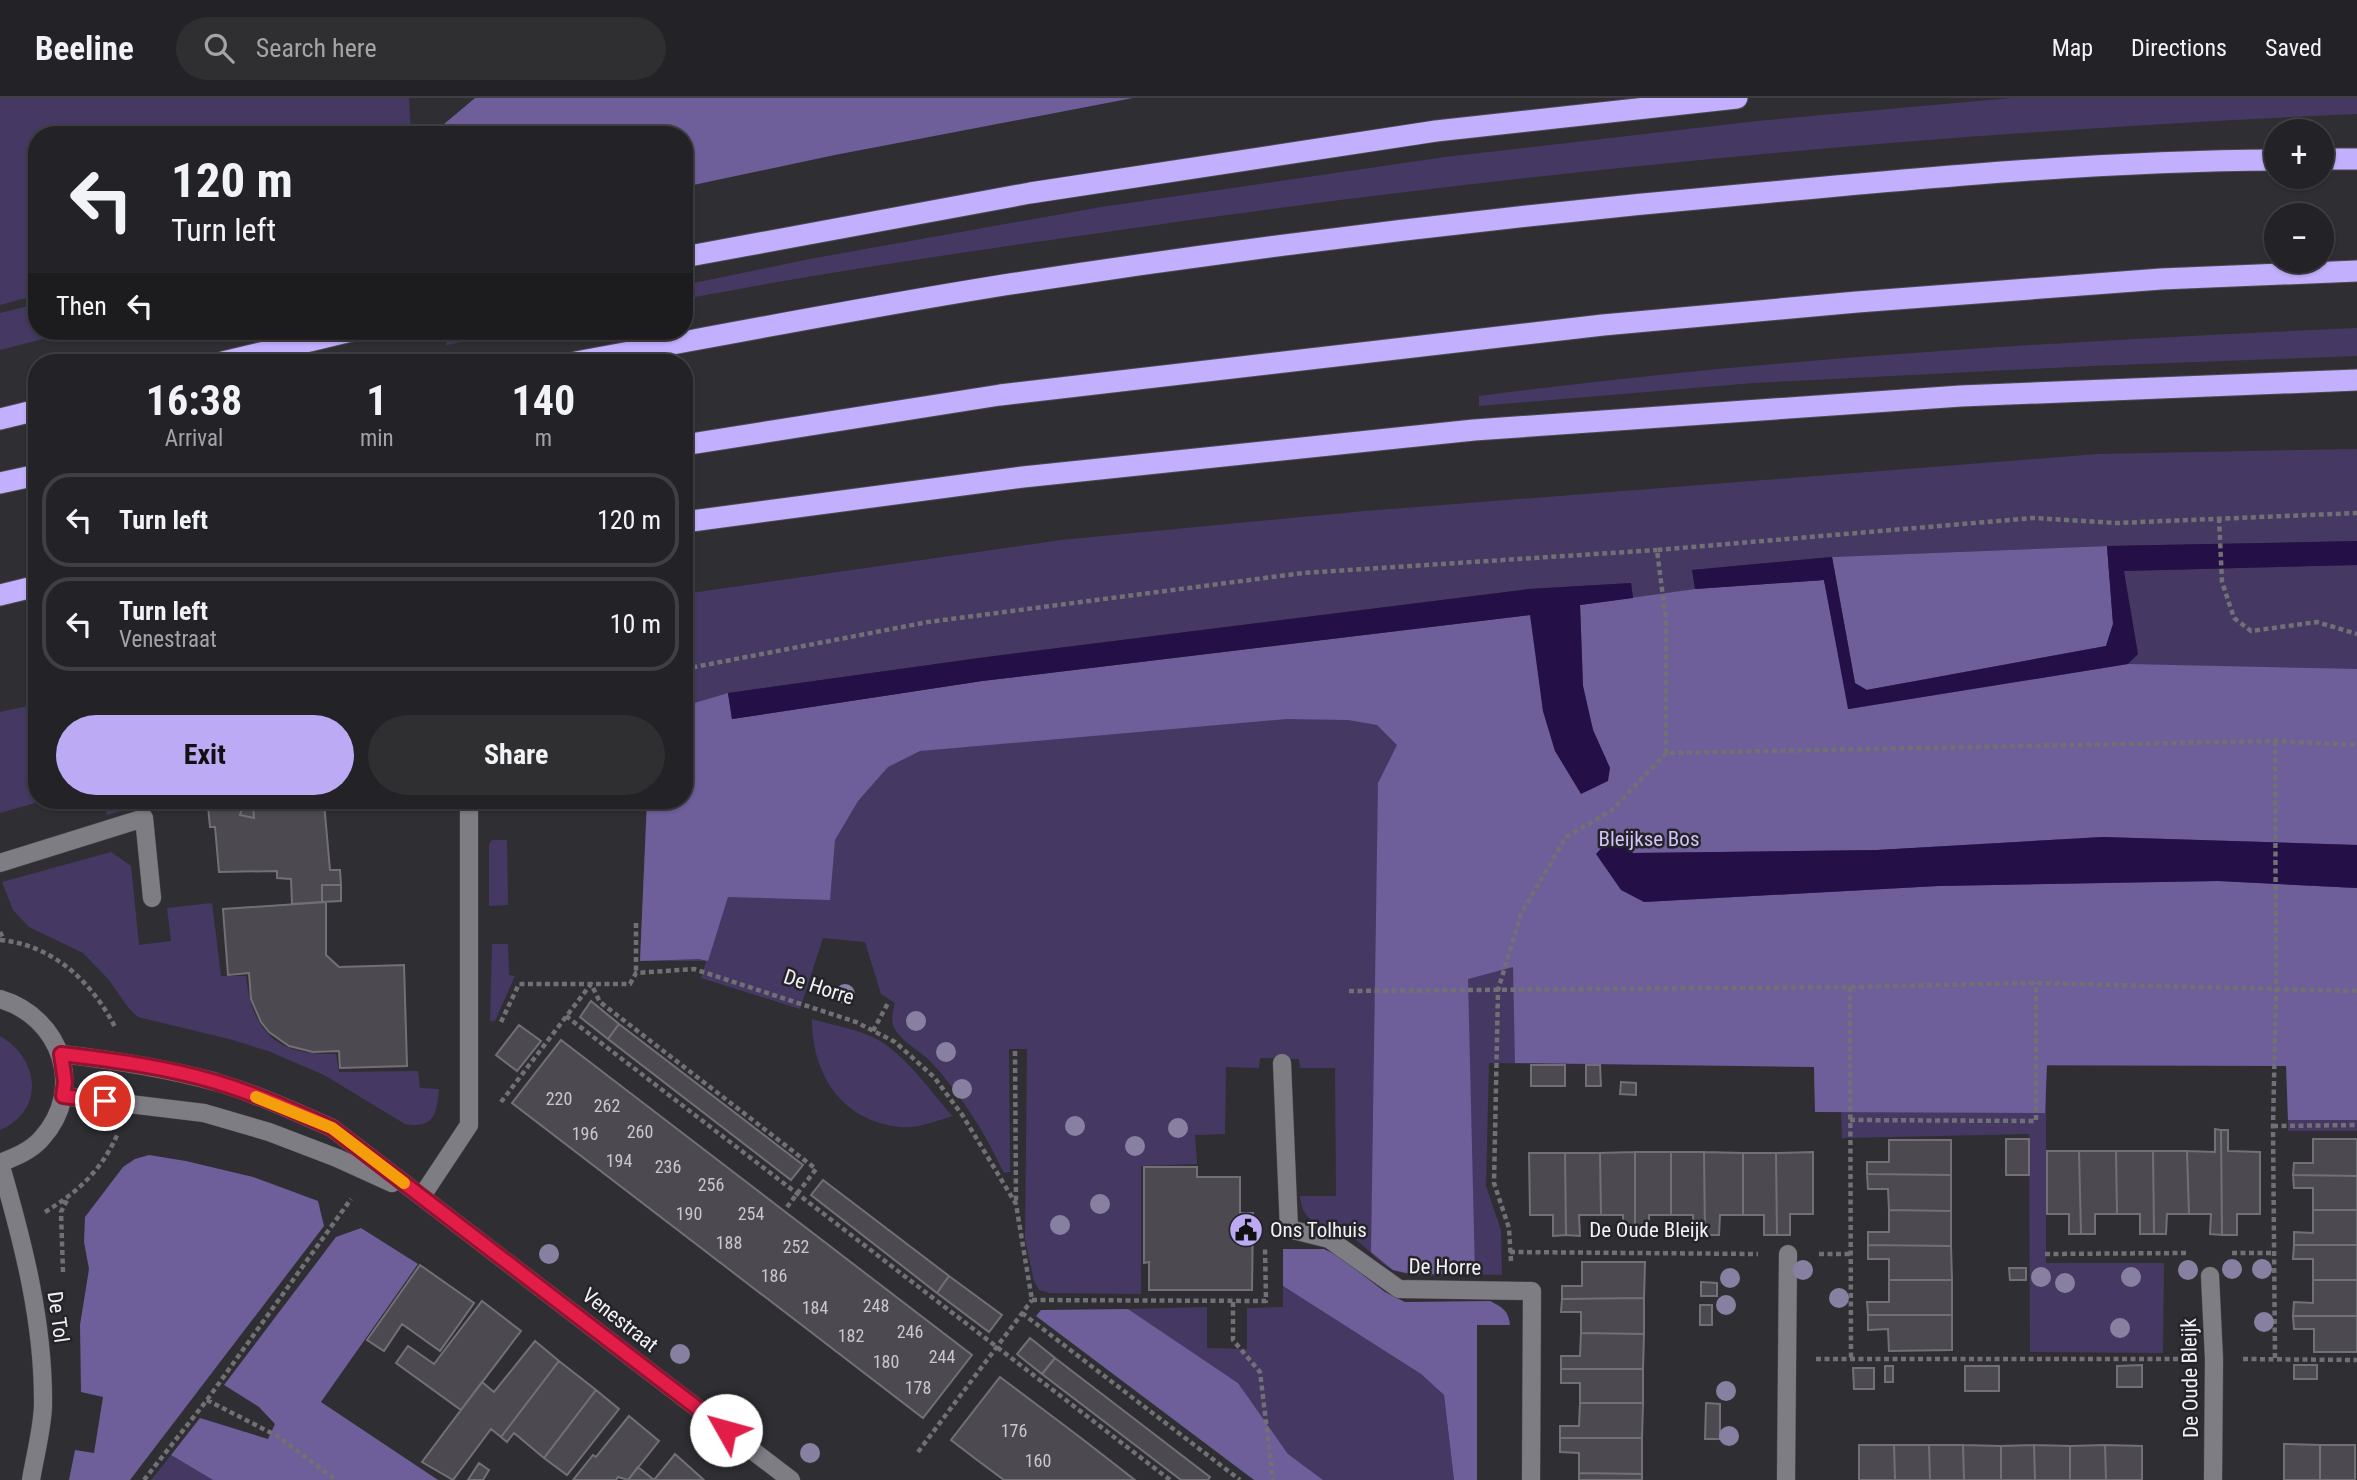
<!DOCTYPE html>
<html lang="en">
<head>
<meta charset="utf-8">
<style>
  body { margin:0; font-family:"Roboto Condensed",sans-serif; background:#2f2f32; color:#f1f3f6; height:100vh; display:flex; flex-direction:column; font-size:26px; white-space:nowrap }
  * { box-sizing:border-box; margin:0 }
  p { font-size:23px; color:#a3a4a7 }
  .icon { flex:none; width:38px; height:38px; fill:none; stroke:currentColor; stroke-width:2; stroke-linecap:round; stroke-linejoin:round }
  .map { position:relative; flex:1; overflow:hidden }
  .details { position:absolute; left:28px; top:256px; width:665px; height:455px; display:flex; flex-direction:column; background:#232226; border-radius:28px; box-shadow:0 2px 5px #0004,0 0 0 2px #403f43 }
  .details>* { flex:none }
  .hud { position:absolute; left:28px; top:28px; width:665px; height:214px; border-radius:28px; box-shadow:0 2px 5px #0004,0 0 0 2px #403f43; background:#232226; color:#f1f3f6; overflow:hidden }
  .fabs { position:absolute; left:2264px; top:21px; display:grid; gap:14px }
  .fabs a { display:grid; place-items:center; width:70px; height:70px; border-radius:50%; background:#232226; box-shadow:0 2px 5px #0004,0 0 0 2px #403f43; font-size:35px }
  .pin { position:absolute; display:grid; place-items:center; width:60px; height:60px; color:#fff; margin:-30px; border:4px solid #fff; border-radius:50%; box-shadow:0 2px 7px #0007 }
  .me { position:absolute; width:77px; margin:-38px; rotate:308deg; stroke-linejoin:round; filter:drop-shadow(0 0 5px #0008) }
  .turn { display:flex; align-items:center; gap:24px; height:147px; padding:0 28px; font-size:32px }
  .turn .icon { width:91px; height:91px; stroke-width:2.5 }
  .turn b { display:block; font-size:49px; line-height:60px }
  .then { display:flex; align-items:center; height:66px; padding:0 28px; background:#0003; gap:14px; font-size:26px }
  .eta { display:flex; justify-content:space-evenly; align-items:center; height:119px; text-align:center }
  .eta b { font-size:42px; font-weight:700; line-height:49px }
  .cta { display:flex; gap:14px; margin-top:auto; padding:14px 28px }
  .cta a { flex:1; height:80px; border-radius:42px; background:#bcaaf5; color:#111; font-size:28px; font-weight:700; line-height:80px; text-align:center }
  .cta a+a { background:#2f2f32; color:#f1f3f6 }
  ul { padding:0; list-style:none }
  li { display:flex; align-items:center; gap:21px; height:94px; margin:0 14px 10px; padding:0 14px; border:4px solid #403f43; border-radius:28px }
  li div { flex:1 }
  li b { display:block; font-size:26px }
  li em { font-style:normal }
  header { display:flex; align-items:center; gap:42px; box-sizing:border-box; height:98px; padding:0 35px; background:#232226; border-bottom:2px solid #403f43 }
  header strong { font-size:33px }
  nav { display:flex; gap:38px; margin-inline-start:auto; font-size:24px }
  .search { width:490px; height:63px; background:#2f2f32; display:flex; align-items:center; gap:18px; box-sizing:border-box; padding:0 24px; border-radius:38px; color:#a3a4a7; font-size:26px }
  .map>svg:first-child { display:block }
</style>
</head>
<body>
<header>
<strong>Beeline</strong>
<div class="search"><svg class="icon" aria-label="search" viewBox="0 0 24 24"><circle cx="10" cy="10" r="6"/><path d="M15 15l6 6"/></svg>Search here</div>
<nav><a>Map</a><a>Directions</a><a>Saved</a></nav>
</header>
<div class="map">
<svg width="2357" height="1382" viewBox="0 0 2357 1382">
  <rect width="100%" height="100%" fill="#2f2e33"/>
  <!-- green -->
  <path fill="#453964" d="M0 0H409L411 37H37V197L0 207Z
    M2011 0H2357V16C1945 34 1535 72 1127 131 979 152 831 173 684 201V187L815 160 1101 109 1445 59 1757 23Z
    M37 206V233H74L0 252V215Z
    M2357 230V258L2091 268 1753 285 1479 308V298C1770 260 2064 243 2357 230Z
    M478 233H520L446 247 447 240Z
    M2357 351V443L2107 448 1832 459 1693 472 1695 491 1633 500 1631 485 1529 491 979 560 728 595 684 608V496L1061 442 1365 413 2098 356Z
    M2357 467V1033H2288L2287 968H2046V1165H2164L2163 1255 2030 1254 2029 1036 1842 1040 1841 1014H1815L1814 969 1489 965 1486 1088 1501 1132 1502 1177C1477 1176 1413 1181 1393 1172 1376 1164 1364 1144 1346 1136 1324 1126 1303 1129 1300 1098H1336L1335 970H1300L1299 961 1260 960 1259 970 1226 969 1225 1036 1195 1037 1197 1066 1141 1068V1196L1049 1195 1039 1192 1034 1183 1025 1142 1027 951H1009L1010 1074 1004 1075C985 1035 962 998 932 965 921 953 899 943 893 927 891 919 893 913 895 905L881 896 865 844 823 840 800 911 701 880 706 863H640L647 702H684L1532 525 1843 618 2124 473Z
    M37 606V702H46L0 715V614Z
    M102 702H161L107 717Z
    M492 742H507L508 807 489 808V746Z
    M111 754 131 768 139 847 171 843 167 810 212 805 221 878H246C252 935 278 958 336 956L339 974 418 973 420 990 439 991C437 1016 434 1031 405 1026L324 977 268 953 229 941 138 919 127 908 109 882 83 855 29 829 13 812 2 784Z
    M492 846H508L509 877 515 878 495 923H490Z
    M812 921C835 928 865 932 885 946 911 965 931 993 952 1018 936 1023 917 1031 899 1029 841 1022 812 976 812 921Z
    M0 938C39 960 46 1012 0 1032Z
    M1283 1188 1421 1276 1444 1297 1454 1382H1323L1288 1356 1238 1285 1128 1211 1207 1209V1250L1247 1251V1210L1283 1209Z
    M171 1357 213 1382H151Z"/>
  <!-- forest -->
  <path fill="#6e5e9a" d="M475 0H1133L835 57 684 89V37H431Z
    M2107 448 2113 526 2106 548 1866 592 1855 585 1832 459Z
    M1824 482 1849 611 2128 566 2357 571V747L2103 739 1877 752 1633 755 1613 738 1644 804 1938 788 2218 783 2357 790V1022H2288L2286 968 2047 967 2045 1015 1815 1014 1814 969 1515 965 1513 869 1468 881 1475 1176H1411L1393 1172 1371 1154 1378 685 1397 647 1377 627 1348 622 1287 621 920 653 888 669 858 703 835 742 830 802 728 799 708 863 699 861 640 863 647 702H684V608L728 595 732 621 982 583 1531 517 1543 613 1555 653 1610 670 1593 632 1583 588 1580 507 1695 491Z
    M149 1057 186 1063 253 1079 318 1103 324 1128 130 1382H69L75 1352 94 1355 103 1299 81 1294 80 1227 89 1171 84 1144 85 1119 123 1069 135 1061Z
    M361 1130 418 1166 321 1304 438 1382H213L171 1357 200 1320 268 1341 275 1326 259 1309 224 1287 336 1139Z
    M1283 1151H1324L1337 1157 1385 1194 1405 1204 1490 1203C1502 1209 1509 1213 1510 1227H1477V1382H1454L1444 1297 1421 1276 1283 1188Z
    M1128 1211 1238 1285 1288 1356 1323 1382H1254L1036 1218 1041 1212Z"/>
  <!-- water -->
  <path fill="#241046" d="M2357 443V467L2124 473 2138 556 2128 566 1848 611 1824 482 1695 491 1692 472 1832 459 1855 585 1867 592 2106 548 2113 526 2107 448Z
    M1631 485 1633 500 1580 507 1583 588 1593 632 1610 670 1608 683 1581 696 1555 653 1543 613 1530 517 982 583 732 621 728 595 979 560 1529 491Z
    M1613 737 1633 755 1877 752 2103 739 2357 747V790L2218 783 1938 788 1644 804 1621 792 1596 756Z"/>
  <!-- building -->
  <path fill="#4c4a50" stroke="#717076" stroke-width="2" d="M214 702H233V706L243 708 240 717 254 720 253 707 324 705 330 772H340L341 787H322V804L292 806 291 781 277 780V773L219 774 215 729H210L208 708H214Z
    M233 702H264L265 706 253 707 254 720 240 717 243 708 233 706Z
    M322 787H341V803L322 804Z
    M326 804V857L339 869 404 867 407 968 340 970 339 953 313 954 289 948 269 934 261 924 251 901 249 875 228 877 223 811Z
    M591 903 619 926 608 941 580 919Z
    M619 926 803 1067 791 1082 608 941Z
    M519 927 541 943 517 973 496 957Z
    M561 942 972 1257 923 1320 512 1005Z
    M1531 967H1565V988H1531Z
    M1586 967H1600L1601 988H1586Z
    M1621 984 1636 985V997L1620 996Z
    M2215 1031 2221 1032 2222 1137 2210 1136 2211 1116H2189L2187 1053 2215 1054Z
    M2221 1032H2228V1053L2260 1054V1116H2237V1137H2222Z
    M2006 1041H2029V1077H2006Z
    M2313 1041H2357V1078L2293 1077 2294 1065H2313Z
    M1889 1042H1951V1077L1867 1076V1064H1889Z
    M2047 1053H2079L2081 1136H2069V1116H2047Z
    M2079 1053H2116L2117 1116H2095V1136H2081Z
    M2116 1053H2153L2154 1136H2140V1116H2117Z
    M2153 1053H2187L2189 1116H2167L2166 1136H2154Z
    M1635 1054V1137H1623V1117H1601L1600 1055Z
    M1635 1054H1671V1117H1649V1137H1635Z
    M1671 1054H1704L1705 1137H1693V1117H1671Z
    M1704 1054 1743 1055V1117H1720L1719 1137H1705Z
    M1813 1054V1116H1790V1137H1777L1776 1055Z
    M1529 1055H1565L1566 1137 1553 1138V1117H1530Z
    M1565 1055H1600L1601 1117H1579L1580 1138 1566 1137Z
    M1743 1055H1776L1777 1137H1764V1117H1743Z
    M1144 1069H1197V1079H1240V1115H1253L1252 1192H1149V1164L1144 1165Z
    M1867 1076 1951 1077V1113L1889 1112 1888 1091H1868Z
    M2293 1077 2357 1078V1112H2313V1090H2294Z
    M823 1082 949 1178 937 1195 811 1097Z
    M1889 1112 1951 1113V1148L1868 1147V1134H1889Z
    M2313 1112H2357V1147H2294V1134L2313 1135Z
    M1868 1147 1951 1148 1952 1182H1889V1161H1868Z
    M2294 1147H2357V1182H2313V1161H2293Z
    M1582 1164H1645L1644 1200 1562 1201V1188H1582Z
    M420 1167 474 1205 440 1253 402 1226 384 1253 367 1242Z
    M2009 1170H2026V1182H2010Z
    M949 1178 1002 1217 989 1234 937 1195Z
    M1889 1182H1952V1217H1868L1867 1204H1889Z
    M2313 1182H2357V1218H2293L2294 1204 2313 1205Z
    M1701 1184 1717 1185V1198H1701Z
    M1644 1200V1236L1581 1235V1214H1561L1562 1201Z
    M482 1203 521 1233 461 1312 396 1265 408 1248 434 1266Z
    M1700 1207H1712V1227H1700Z
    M1868 1217H1952V1252L1889 1253 1888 1231 1868 1232Z
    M2293 1218H2357V1254H2314V1231H2294Z
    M1581 1235 1644 1236 1643 1271H1561V1258H1580Z
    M1030 1240 1055 1260 1042 1276 1017 1256Z
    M535 1243 559 1263 501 1339 491 1331 453 1382 422 1364 482 1284 494 1294Z
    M1055 1260 1210 1379 1208 1382H1181L1042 1276Z
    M559 1263 596 1292 544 1360 514 1335 507 1344 501 1339Z
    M2142 1267V1289H2117V1268Z
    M2294 1267H2317V1281H2294Z
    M1885 1268H1893V1284H1885Z
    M1965 1268H1999V1293H1965Z
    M1853 1270H1874V1291H1854Z
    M1561 1271H1643V1305H1580V1285H1561Z
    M1000 1279 1081 1340 1135 1382H1004L977 1362 951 1342Z
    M596 1292 619 1311 567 1377 544 1360Z
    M1580 1305H1643L1642 1340H1560V1328H1579Z
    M1706 1305 1720 1306V1341H1705Z
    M629 1318 659 1343 628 1382 618 1379 616 1382H573L593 1357 596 1359Z
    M1560 1340H1642V1376L1579 1375V1355L1560 1354Z
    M2284 1346 2320 1347V1382H2284Z
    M1859 1347H1894L1895 1382H1859Z
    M1894 1347H1929L1930 1382H1895Z
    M1929 1347H1963L1964 1382H1930Z
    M1963 1347 2001 1348V1382H1964Z
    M2034 1347 2070 1348V1382H2035Z
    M2034 1347 2035 1382H2001V1348Z
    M2105 1347 2106 1382H2070V1348Z
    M2105 1347 2142 1348V1382H2106Z
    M2320 1347H2355V1382H2320Z
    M675 1356 704 1382H654Z
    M479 1365 489 1372 483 1382H468Z
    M638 1369 654 1382H628Z
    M1579 1375 1642 1376V1382H1579Z"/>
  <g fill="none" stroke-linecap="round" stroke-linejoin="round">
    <!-- lane casing -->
    <g stroke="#4c4b4f" stroke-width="19">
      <path id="lane" d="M422 1098 469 1027V702"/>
    </g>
    <!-- street casing -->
    <g stroke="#4c4b4f" stroke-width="19">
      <path id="street" d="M0 765 144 720 152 800
        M1282 965 1289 1131 1329 1141 1399 1191 1532 1193 1531 1382
        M0 1065C23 1144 44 1225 43 1308 42 1332 35 1358 31 1382
        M2210 1178 2214 1261 2213 1382
        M1786 1382 1788 1156"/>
    </g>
    <!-- secondary casing -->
    <g stroke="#4c4b4f" stroke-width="19">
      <path id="secondary" d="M0 901C61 919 86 991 42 1040 31 1053 15 1059 0 1065
        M61 956C113 962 165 970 216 984 256 996 294 1013 332 1030L791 1382
        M63 998 204 1015 269 1034 337 1060 392 1085"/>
    </g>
    <!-- highway casing -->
    <g stroke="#4c4b4f" stroke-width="23">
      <path id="highway" d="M2322 61H2357
        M684 159 1030 95 1436 33 1737 0
        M223 264 351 233
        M576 264C723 237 869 208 1017 185 1264 147 1512 117 1761 95 1933 79 2104 63 2277 62
        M0 321 37 312
        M684 347 1000 297 1603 227 1857 204 2161 181 2357 173
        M0 385 37 377
        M684 424 1023 379 1474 332 1961 298 2357 282
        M0 497 37 488"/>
    </g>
    <!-- path -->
    <path stroke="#717075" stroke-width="4.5" stroke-dasharray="5 3.5" stroke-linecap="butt" d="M2219 420 2222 484 2234 520 2251 533 2317 524 2357 536
      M684 571 928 524 1303 475 1657 452
      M2275 643 2276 892 2273 1028 2275 1261
      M1666 655V523L1657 452 2033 420 2117 425 2357 415
      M636 825V875
      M0 834 4 842
      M0 842C54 847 93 885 116 931
      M1850 889 1851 1262
      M1349 893 1850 889 2036 885 2357 893
      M566 918 1170 1382
      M501 924 519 886H630L636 875 694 871 856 924 895 944 934 979 963 1018 1016 1106 1032 1202
      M873 933 888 905
      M1015 953 1016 1105
      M501 1004 591 886 600 904 816 1071 787 1109
      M1850 1022 2036 1023V885
      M2273 1028 2357 1027
      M45 1114C78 1094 102 1072 118 1035
      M1510 1154 1758 1156
      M2232 1155H2273
      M1819 1156H1850
      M2045 1156 2188 1155
      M1511 1163 1509 1130 1494 1085 1498 892 1521 816 1566 739 1611 713 1666 655 2275 643 2357 647
      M63 1174 61 1114 68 1100
      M1032 1202 1266 1203 1265 1151
      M1233 1204V1242L1260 1274 1273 1382
      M1022 1215 1240 1382
      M1816 1261H2185
      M2243 1261 2357 1262
      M207 1302 279 1339 336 1382
      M918 1354 1032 1202
      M144 1382 207 1302 351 1101"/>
    <!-- lane -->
    <use href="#lane" stroke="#7f7d84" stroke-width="18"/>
    <!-- street -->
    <use href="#street" stroke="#7f7d84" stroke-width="18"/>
    <!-- secondary -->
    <use href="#secondary" stroke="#7f7d84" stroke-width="18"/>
    <!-- highway -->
    <use href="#highway" stroke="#c2affd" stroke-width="21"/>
  </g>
  <!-- trees -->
  <g fill="#8880a0">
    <circle cx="845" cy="896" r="10"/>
    <circle cx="916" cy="923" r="10"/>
    <circle cx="946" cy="954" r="10"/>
    <circle cx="962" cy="991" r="10"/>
    <circle cx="1075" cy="1028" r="10"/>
    <circle cx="1178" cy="1030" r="10"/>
    <circle cx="1135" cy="1048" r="10"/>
    <circle cx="1100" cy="1106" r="10"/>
    <circle cx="1060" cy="1127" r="10"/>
    <circle cx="549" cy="1156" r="10"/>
    <circle cx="2232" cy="1171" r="10"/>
    <circle cx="2262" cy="1171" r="10"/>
    <circle cx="1803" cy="1172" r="10"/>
    <circle cx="2188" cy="1172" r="10"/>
    <circle cx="2041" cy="1179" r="10"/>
    <circle cx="2131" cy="1179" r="10"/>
    <circle cx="1730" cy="1180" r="10"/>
    <circle cx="2065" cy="1185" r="10"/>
    <circle cx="1839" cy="1200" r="10"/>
    <circle cx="1726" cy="1207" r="10"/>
    <circle cx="2264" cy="1224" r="10"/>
    <circle cx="2120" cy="1230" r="10"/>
    <circle cx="680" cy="1256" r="10"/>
    <circle cx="1726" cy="1293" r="10"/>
    <circle cx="1729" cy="1338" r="10"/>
    <circle cx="810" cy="1355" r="10"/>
  </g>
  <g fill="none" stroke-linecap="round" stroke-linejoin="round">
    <!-- route casing -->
    <g stroke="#92132f" stroke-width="18">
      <path id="route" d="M105 1003 63 998 65 984 61 956C113 962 165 969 216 984 256 996 294 1013 332 1030L726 1332"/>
    </g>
    <!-- route -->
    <use href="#route" stroke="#e11d48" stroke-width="12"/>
    <!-- slow -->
    <path stroke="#f59e0b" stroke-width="12" d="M256 999 332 1030 404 1085"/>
  </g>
  <!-- icons -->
  <defs>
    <g id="civic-disc" transform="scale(1.75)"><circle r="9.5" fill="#bcaaf5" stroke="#252429"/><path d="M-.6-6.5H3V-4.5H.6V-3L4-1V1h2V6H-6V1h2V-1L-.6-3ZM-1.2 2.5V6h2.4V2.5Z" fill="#111"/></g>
  </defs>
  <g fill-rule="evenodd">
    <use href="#civic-disc" x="1246" y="1132"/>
  </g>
  <g text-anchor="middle" stroke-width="5" stroke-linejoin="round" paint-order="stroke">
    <!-- number labels -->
    <g font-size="18" fill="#c8c7cc">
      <text x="559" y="1007">220</text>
      <text x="607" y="1014">262</text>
      <text x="640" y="1040">260</text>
      <text x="585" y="1042">196</text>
      <text x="619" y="1069">194</text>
      <text x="668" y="1075">236</text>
      <text x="711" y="1093">256</text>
      <text x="689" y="1122">190</text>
      <text x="751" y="1122">254</text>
      <text x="729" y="1151">188</text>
      <text x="796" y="1155">252</text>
      <text x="774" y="1184">186</text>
      <text x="876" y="1214">248</text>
      <text x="815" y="1216">184</text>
      <text x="910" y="1240">246</text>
      <text x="851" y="1244">182</text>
      <text x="942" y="1265">244</text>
      <text x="886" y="1270">180</text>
      <text x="918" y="1296">178</text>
      <text x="1014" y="1339">176</text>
      <text x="1038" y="1369">160</text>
    </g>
    <!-- park labels -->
    <g font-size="21" fill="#d0c4fa" stroke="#252429">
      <text x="1649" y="748">Bleijkse Bos</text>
    </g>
    <!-- street labels -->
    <g font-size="21" fill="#f2f1f5" stroke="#252429">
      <text transform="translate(819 889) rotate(18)" y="7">De Horre</text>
      <text x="1649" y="1139">De Oude Bleijk</text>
      <text transform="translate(1445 1169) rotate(1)" y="7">De Horre</text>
      <text transform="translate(58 1219) rotate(82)" y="7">De Tol</text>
      <text transform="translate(620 1222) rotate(38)" y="7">Venestraat</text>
      <text transform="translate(2190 1280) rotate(-91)" y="7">De Oude Bleijk</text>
    </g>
    <!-- poi labels -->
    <g font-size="21" fill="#f2f1f5" stroke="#252429" text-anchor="start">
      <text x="1270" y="1139">Ons Tolhuis</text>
    </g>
  </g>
</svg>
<div class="fabs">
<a>+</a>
<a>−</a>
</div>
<div class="pin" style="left:105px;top:1003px;background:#d93025"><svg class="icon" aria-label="arrive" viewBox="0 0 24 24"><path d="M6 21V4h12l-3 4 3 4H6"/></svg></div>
<svg class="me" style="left:726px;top:1332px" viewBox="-20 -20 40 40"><circle r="19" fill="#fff"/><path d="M0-13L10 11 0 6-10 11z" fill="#e11d48"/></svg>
<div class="hud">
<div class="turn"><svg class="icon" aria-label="left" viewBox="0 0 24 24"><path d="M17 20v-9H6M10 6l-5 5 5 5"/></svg><div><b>120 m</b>Turn left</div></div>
<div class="then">Then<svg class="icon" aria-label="left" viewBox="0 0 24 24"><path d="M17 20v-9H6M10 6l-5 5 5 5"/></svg></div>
</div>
<section class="details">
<div class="eta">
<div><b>16:38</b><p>Arrival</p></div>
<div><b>1</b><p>min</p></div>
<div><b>140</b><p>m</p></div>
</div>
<ul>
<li><svg class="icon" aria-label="left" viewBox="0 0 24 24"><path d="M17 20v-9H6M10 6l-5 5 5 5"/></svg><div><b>Turn left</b></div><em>120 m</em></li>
<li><svg class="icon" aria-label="left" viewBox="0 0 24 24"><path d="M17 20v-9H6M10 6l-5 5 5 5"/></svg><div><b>Turn left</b><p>Venestraat</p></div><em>10 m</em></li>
</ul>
<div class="cta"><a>Exit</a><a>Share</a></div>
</section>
</div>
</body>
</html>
